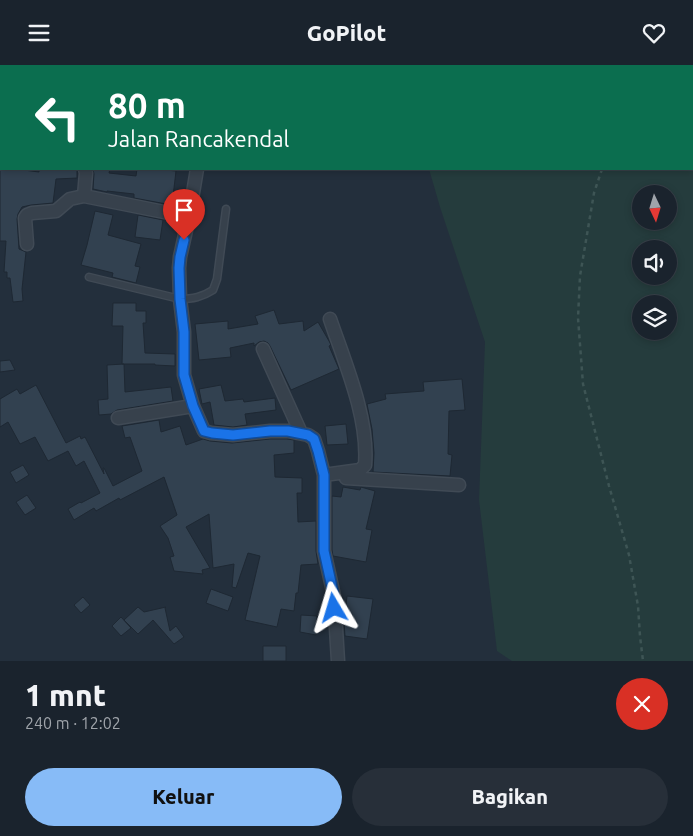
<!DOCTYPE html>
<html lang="id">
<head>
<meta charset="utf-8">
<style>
  body { margin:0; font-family:Ubuntu,sans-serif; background:#272f39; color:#f1f3f6; height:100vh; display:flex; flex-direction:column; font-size:19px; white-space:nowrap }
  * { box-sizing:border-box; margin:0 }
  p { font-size:16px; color:#9fa4aa }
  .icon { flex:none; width:28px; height:28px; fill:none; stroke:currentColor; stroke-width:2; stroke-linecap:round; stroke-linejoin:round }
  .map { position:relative; height:596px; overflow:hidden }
  .side { display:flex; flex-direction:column; background:#1a232d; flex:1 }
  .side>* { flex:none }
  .top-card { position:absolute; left:0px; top:0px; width:694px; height:105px; box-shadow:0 2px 8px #0003,0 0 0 1px #384049; background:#0b6e4f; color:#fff; overflow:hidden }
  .needle { width:32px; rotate:176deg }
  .tools { position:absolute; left:632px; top:120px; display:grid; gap:10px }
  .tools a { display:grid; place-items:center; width:45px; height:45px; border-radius:50%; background:#1a232d; box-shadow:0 2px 8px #0003,0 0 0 1px #384049; font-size:25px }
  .pin { position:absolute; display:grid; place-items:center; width:42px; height:42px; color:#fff; margin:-51px -21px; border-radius:50% 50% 50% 0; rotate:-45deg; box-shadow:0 0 5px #0007 }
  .pin .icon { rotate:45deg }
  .me { position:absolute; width:55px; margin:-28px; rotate:353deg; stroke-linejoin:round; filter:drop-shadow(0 0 4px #0008) }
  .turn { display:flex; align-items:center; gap:18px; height:105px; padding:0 25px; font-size:22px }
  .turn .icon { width:65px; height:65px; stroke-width:2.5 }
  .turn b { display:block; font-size:35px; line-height:42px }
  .round { display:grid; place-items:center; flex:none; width:52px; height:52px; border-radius:26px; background:#272f39 }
  .overview { display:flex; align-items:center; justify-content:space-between; height:85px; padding:0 25px }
  h1 { font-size:30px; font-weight:800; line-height:38px }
  .primary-button { display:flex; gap:10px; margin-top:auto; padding:10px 25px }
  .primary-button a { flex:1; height:58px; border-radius:30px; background:#87bbf7; color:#111; font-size:20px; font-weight:800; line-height:58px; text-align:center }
  .primary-button a+a { background:#272f39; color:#f1f3f6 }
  header { display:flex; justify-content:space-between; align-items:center; height:65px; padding:0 25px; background:#1a232d; font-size:22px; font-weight:800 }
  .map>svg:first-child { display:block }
</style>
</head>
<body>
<header><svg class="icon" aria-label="menu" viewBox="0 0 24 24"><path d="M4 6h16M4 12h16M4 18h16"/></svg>GoPilot<svg class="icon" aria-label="heart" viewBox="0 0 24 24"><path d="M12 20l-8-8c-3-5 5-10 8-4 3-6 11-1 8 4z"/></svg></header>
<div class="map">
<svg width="693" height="596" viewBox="0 0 693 596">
  <rect width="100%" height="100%" fill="#232f3c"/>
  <!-- green -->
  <path fill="#253c3d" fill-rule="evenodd" d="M425 0H693V596H512L497 586 479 435 485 277 440 142 429 104H692V1H424ZM641 129H669V156H641ZM641 184H669V211H641ZM641 239H669V266H641Z"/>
  <!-- building -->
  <path fill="#324150" stroke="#1e2833" d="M0 104H16L39 107V104H77V113L56 114 53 138 31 140 22 142 18 149 17 154 19 184 26 187 22 224 23 236 13 237 10 213H7V207H4L6 176H0Z
    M93 104H110L109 108 136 111 137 104H156L176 106 172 140 134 133V129L107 126V127L93 124 94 109Z
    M95 146 113 150 108 170 141 179 135 201 140 202 136 218 112 212 113 208 81 200 87 180Z
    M138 150 163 155 160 175 135 172Z
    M113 238H136V246H146V258H143L145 288 175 289V301L155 300V299H124L125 327 171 322 173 336 117 345 111 349 99 350 98 335 108 334 107 300 124 299H122L123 261H112Z
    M274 245 279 259 303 256 304 266 318 257 329 276 331 280 329 281 339 304 291 325 270 281 268 278 264 276 259 277 254 281V278L230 283 231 292 199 295 195 259 228 256V264L258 259 255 251Z
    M10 295 15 305 0 307V296Z
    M462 314 465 345 449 346 448 389 452 390 450 411 373 407 374 388 372 364 367 339 386 334 385 329 424 326 423 317Z
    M36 320 66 378 80 371 81 374 85 372 104 409 103 403H104L113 421 142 406 130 372 125 373 122 361 159 355 161 367 180 361 186 380 203 374 210 376 232 378 270 374H287L294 375V388L274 390 275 412 302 413V428H297L298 457 316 456V486L318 499 301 500 298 528H296L294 546 281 544 277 562 245 555 260 491 248 488 236 523 232 522 234 499 213 503 209 449 186 462 210 503 202 505 203 509 174 506 170 492 174 491 168 473 160 461 177 450 164 412 120 435 119 433 96 446 94 443 74 455 68 444 80 437 81 438 100 428 84 396 76 401 68 386 48 396 35 372 20 379 8 357 0 362V334L17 324 20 329Z
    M221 320 225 336 243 334 244 337 275 333 276 345 245 349 247 360 233 362 214 360 210 337 202 339 199 324Z
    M346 359 348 379 327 380 325 361Z
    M23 400 29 410 16 418 10 407Z
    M343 422 360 425 361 422 375 426 366 464 372 465 366 497 333 491 332 485V431L341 432Z
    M27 430 36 443 25 450 16 437Z
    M211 524 233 532 228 546 206 538Z
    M347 531 373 534 367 574 345 571 344 557Z
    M83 532 90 540 81 548 74 540Z
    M138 542 144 547 166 542 165 543 170 566 176 561 184 572 174 579 153 555 138 569 124 555Z
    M301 550 317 551 316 570 300 567Z
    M121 552 131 563 121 571 112 561Z
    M263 581H286V596H263Z"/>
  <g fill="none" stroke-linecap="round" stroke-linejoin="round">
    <!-- service casing -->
    <g stroke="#404a55" stroke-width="9">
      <path id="service" d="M302 0V1
        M332 0V1
        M89 212 180 234C193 234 202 232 213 225L217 214 226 144"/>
    </g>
    <!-- minor casing -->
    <g stroke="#404a55" stroke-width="15">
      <path id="minor" d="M54 0V1
        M194 0V1
        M85 104 86 108 84 131 189 152
        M197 104 189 152 180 192 179 203 180 234 184 267V310L193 341 204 366 211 368 233 370 270 366H288L308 370 314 374 318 386 324 410V486L334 531 338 596
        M27 179 25 153 27 150 32 148 56 146 70 134 84 131
        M263 284 301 368
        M118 353 193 341
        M324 410 360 405 365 400C369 353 345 298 330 254
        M346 413 459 420"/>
    </g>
    <!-- path -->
    <path stroke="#3e5555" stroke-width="2.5" stroke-dasharray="4 4" stroke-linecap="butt" d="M612 0 613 1
      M602 104 594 128 580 211 578 253 583 319 609 421 629 490 638 541 640 571 643 596"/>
    <!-- service -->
    <use href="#service" stroke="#37414c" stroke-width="6"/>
    <!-- minor -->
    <use href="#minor" stroke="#37414c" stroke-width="12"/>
  </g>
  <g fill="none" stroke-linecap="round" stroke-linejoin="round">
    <!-- route casing -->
    <g stroke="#114b97" stroke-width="12">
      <path id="route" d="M184 175 180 192 179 203 180 234 184 267V310L193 341 204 366 212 368 233 370 270 366H288L308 370 314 374 318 386 324 410V486L334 531V543"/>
    </g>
    <!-- route -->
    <use href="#route" stroke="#1a73e8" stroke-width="9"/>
  </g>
</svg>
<div class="tools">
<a><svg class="needle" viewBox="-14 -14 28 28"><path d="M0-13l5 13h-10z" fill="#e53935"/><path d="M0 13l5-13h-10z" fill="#9fa4aa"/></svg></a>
<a><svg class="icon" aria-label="sound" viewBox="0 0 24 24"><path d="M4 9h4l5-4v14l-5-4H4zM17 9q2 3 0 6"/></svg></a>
<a><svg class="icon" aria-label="layers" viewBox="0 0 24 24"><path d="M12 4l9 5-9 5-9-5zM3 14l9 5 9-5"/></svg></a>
</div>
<div class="pin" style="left:184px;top:175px;background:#d93025"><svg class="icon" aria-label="arrive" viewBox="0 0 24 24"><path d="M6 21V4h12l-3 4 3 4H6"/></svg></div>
<svg class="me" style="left:334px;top:543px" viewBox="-20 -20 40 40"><path d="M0-17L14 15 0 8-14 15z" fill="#1a73e8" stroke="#fff" stroke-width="4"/></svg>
<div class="top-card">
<div class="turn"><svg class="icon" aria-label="left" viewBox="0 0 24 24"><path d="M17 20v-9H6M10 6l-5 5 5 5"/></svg><div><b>80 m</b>Jalan Rancakendal</div></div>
</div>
</div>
<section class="side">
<div class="overview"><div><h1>1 mnt</h1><p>240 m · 12:02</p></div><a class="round" style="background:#d93025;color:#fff"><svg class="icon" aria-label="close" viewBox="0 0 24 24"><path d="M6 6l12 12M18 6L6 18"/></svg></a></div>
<div class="primary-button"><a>Keluar</a><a>Bagikan</a></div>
</section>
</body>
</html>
